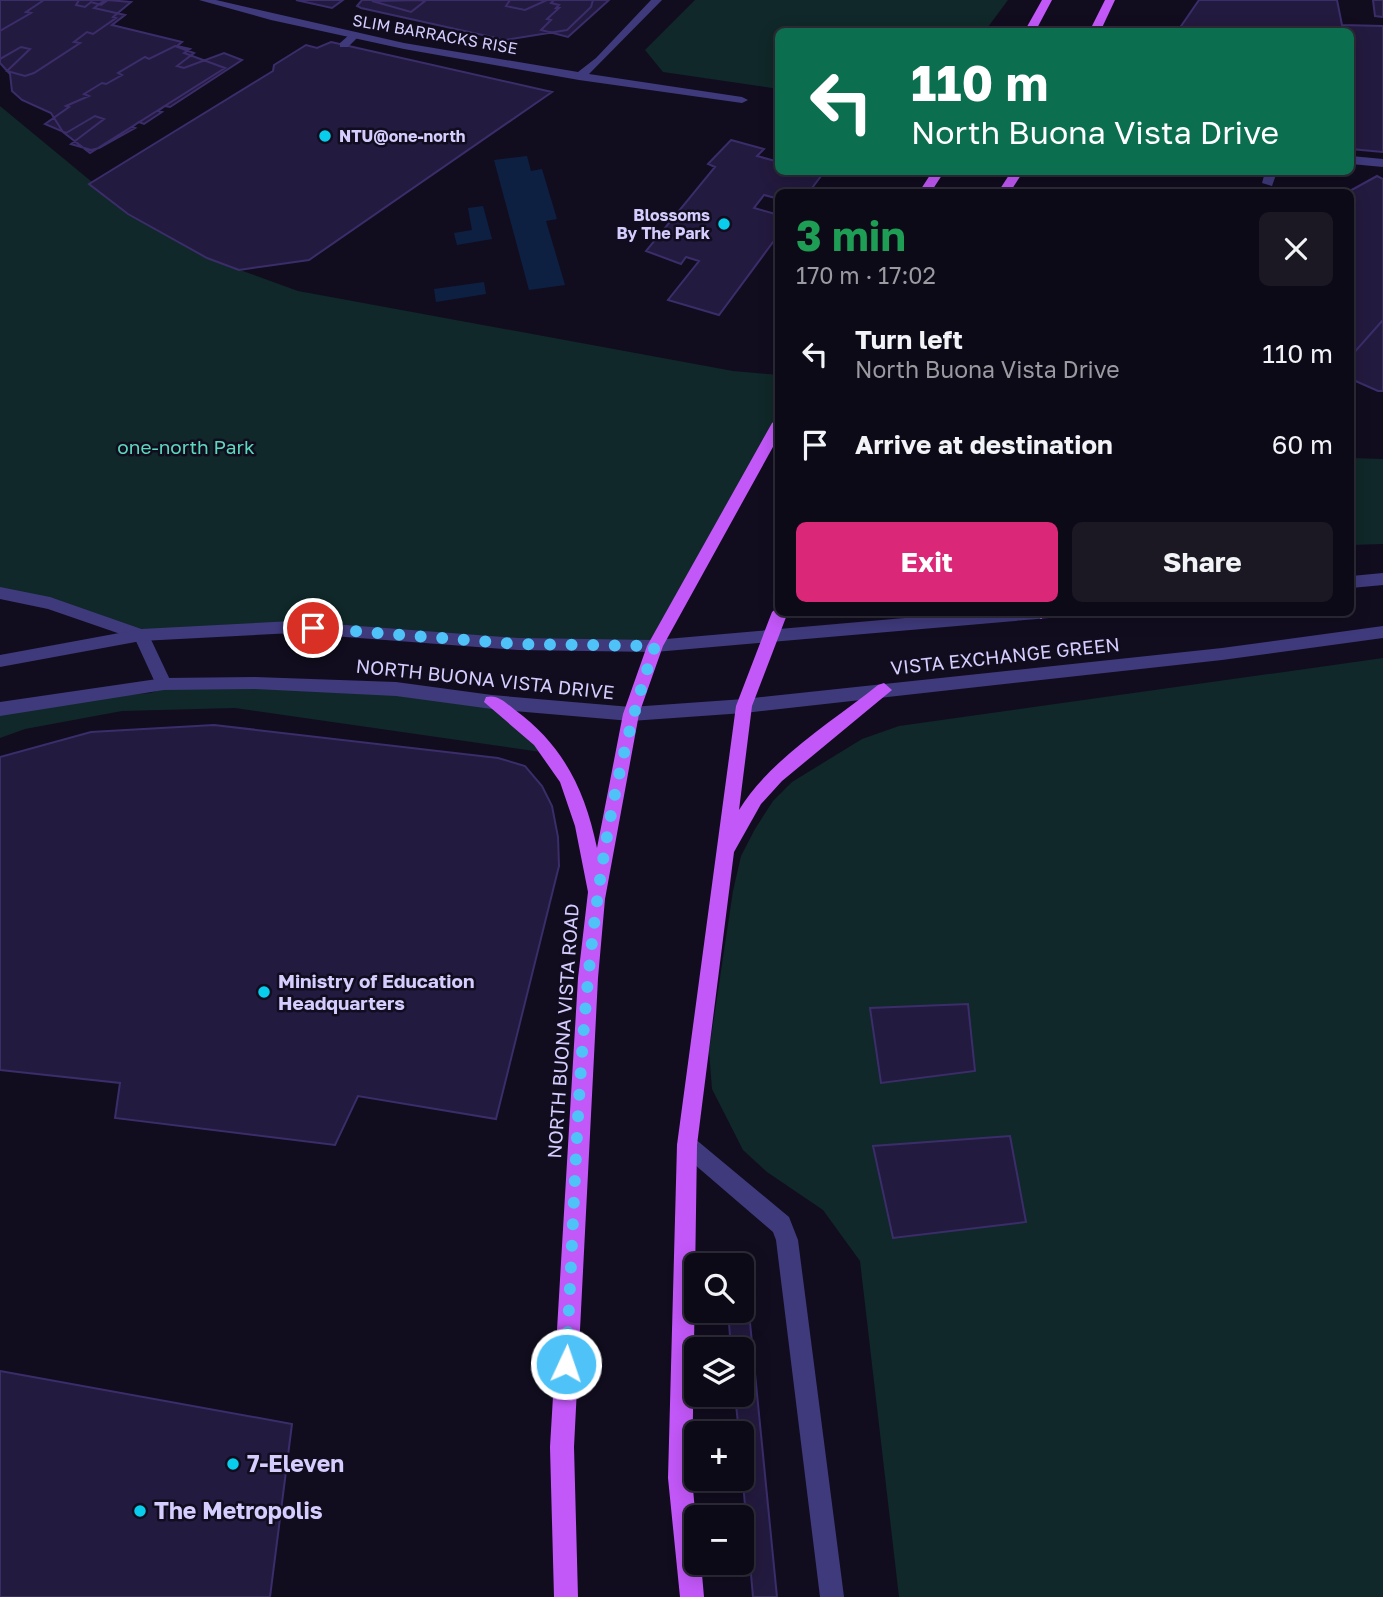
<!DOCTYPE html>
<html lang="en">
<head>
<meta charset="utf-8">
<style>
  body { margin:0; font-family:"Golos Text",sans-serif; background:#1b1824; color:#f1f3f6; height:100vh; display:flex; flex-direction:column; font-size:26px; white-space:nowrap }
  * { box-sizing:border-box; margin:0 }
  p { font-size:23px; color:#9a9aa1 }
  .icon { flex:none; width:38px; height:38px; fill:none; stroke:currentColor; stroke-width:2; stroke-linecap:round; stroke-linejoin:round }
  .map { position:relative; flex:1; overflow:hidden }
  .details { position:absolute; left:775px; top:189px; width:579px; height:427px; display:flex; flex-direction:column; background:#0d0a17; border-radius:10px; box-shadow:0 4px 18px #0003,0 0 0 2px #2d2b36 }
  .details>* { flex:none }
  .hud { position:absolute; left:775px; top:28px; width:579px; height:147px; border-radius:10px; box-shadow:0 4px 18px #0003,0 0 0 2px #2d2b36; background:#0b6e4f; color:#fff; overflow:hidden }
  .tools { position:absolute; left:684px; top:1253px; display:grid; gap:14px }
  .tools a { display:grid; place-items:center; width:70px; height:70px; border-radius:10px; background:#0d0a17; box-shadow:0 4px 18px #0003,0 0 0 2px #2d2b36; font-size:35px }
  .pin { position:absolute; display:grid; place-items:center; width:60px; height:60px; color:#fff; margin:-30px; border:4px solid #fff; border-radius:50%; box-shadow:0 2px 7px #0007 }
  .me { position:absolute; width:77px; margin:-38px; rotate:3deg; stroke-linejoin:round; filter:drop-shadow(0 0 5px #0008) }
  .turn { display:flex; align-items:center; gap:24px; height:147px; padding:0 21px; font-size:32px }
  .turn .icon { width:91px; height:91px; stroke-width:2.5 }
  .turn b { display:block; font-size:49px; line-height:60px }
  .round { display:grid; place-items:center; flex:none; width:74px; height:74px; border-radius:10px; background:#1b1824 }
  .summary { display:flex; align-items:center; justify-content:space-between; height:119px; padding:0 21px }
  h1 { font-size:42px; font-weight:700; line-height:52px; color:#1e9e55 }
  .button { display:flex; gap:14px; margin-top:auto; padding:14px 21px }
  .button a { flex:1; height:80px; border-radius:10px; background:#db2777; color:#fff; font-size:28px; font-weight:700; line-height:80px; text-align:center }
  .button a+a { background:#1b1824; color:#f1f3f6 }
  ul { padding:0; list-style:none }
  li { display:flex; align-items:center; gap:21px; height:91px; padding:0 21px }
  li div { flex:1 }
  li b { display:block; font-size:26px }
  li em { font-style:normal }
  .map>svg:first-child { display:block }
</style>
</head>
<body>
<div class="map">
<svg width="1383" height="1597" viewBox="0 0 1383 1597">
  <rect width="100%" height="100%" fill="#110d1f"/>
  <!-- green -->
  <path fill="#102829" d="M695 0H1008L985 31 779 32V89L663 72 645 50Z
    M0 106 115 201 221 263 298 291 733 371 779 375V417L772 434 655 646 355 629 141 635 0 593Z
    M1351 458 1383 459V544L1351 545Z
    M1383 658V1597H899L860 1261 823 1210 767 1172 743 1150 712 1089 709 1051 733 891 741 856 755 829 773 801 792 782 862 739 899 726Z
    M255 683 492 703 555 754 235 708 122 711 25 729 0 738V709L13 705 150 693 182 684Z"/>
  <!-- water -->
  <path fill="#0e2042" d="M527 156 531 171 542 169 557 219 546 221 565 285 529 290 494 160Z
    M483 206 492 239 457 245 454 233 472 230 468 208Z
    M484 282 486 294 436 302 434 289Z"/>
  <!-- building -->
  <path fill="#231a3f" stroke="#3b2d6a" stroke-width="2" d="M0 0H105L94 8 125 15 112 25 182 42 177 46 190 49 184 53 225 68 90 153 63 132 51 113 22 100 12 91 10 74 0 63Z
    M44 0H79L76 5 85 7 91 2 101 5 108 0 131 2 113 17 116 18 93 34 87 32 74 42 80 43 34 73 25 76 7 71 30 49 21 47 0 59V31L31 13 26 12Z
    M296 0H343L332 8Z
    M362 0H593L591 7 567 30 505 40 361 8 357 6Z
    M420 0 425 1 411 12 372 1Z
    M510 0H547L525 10 506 6Z
    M554 0H609L568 37 541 30 551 20 547 19 559 8H556L559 5 551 3Z
    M1337 0 1342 25 1383 26V152L1351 149V32H1177L1199 0Z
    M1373 0H1383V17L1375 16Z
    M331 42 552 92 309 260 239 270 207 258 128 214 89 184 273 71 274 65 306 45 317 48Z
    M175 46 194 53 177 66 184 68 224 53 242 60 170 107 165 106 158 111 162 112 144 124 139 122 132 127 135 128 99 148 91 150 71 144 104 119 95 116 66 133 45 124 69 107 66 106 89 96 84 94 102 83 106 84 122 75 118 73 145 57 149 59Z
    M731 140 764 149 757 156 779 162V172H824L809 192H779V199L764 195 754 208 779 215V234L719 315 668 300 699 261 686 257 681 264 646 251 715 167 708 164Z
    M1377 176 1383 179V320L1351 356V192H1348Z
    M1383 320V391H1378L1351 379V356Z
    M214 725 498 758 525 766 542 786 552 806 558 837 559 866 496 1119 358 1096 335 1145 115 1118 120 1083 0 1070V757L91 732Z
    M968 1004 975 1071 881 1083 870 1008Z
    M1010 1136 1026 1222 893 1238 873 1146Z
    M742 1282H746L777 1597H753L742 1471V1433H739L735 1395H742V1349H731L728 1311H742Z
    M0 1371 292 1424 270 1597H0Z"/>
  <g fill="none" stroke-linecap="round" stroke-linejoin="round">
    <!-- service -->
    <path fill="#3f3a7c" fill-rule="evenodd" d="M349 35 358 37 348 47H340V43Z
      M1265 172H1277L1272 186 1262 183Z
      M687 1135 694 1138 789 1217 798 1240 844 1597H820L776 1240 773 1232 680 1152 677 1145 680 1138Z"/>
    <!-- minor -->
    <path fill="#3f3a7c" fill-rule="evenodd" d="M199 0H216L404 43 578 72 596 58 651 0H662L589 74 742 97 748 100 742 103 579 80 404 49 271 20Z
      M1351 156 1383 159V167L1351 164Z
      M0 587 50 597 147 631 172 684 170 689H158L135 639 48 609 0 599Z"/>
    <!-- tertiary -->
    <path fill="#3f3a7c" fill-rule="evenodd" d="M1383 573V585L1351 588V576Z
      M973 612H1057L1049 618 655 652 518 650 293 633 141 641 0 667V655L141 629 293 621 518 638 655 640Z
      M1383 626V638L1222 660 744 713 631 721 492 709 396 696 255 689 164 690 0 716V702L164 678 255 677 396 682 492 695 631 707 744 699 1222 648Z"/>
    <!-- primary -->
    <path fill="#c358f9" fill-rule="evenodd" d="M1042 0H1052L1035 32H1024Z
      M1105 0H1115L1100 32H1089Z
      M932 172H944L931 192H919Z
      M1011 172H1023L1010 192H998Z
      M779 418V436L663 646 639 714 605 899 598 978 574 1447 578 1597H554L550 1447 578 978 588 892 575 826 560 782 534 745 484 702 486 697C498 694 506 703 515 710 563 745 585 790 597 848L623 714 647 646 772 423Z
      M779 606V612H788L752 706 739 810C769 760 833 721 878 685L884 683 892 690 782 781 761 804 734 852 697 1145 692 1478 696 1522V1563H701L704 1597H680L668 1478 677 1145 736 706 772 612Z
      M1032 612H1049V613L1041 619Z"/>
  </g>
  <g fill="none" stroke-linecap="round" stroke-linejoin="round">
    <!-- route -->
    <path stroke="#4fc3f7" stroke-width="12" stroke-dasharray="0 21.6" d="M313 628 518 644 655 646C576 875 580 1124 566 1364"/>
  </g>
  <!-- markers -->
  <g fill="#09cded" stroke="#110d1f" stroke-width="2.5">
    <circle cx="325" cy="136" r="7"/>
    <circle cx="724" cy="224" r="7"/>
    <circle cx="264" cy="992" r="7"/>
    <circle cx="233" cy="1464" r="7"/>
    <circle cx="140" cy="1511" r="7"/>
  </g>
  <g text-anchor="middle" stroke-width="5" stroke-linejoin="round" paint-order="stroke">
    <!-- far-street labels -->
    <g font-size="16" fill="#d4cdfd" stroke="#110d1f">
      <text transform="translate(435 34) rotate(10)" y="6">SLIM BARRACKS RISE</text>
    </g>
    <!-- far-poi labels -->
    <g font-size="16" font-weight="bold" fill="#d4cdfd" stroke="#110d1f" text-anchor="start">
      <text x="339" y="142">NTU@one-north</text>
      <text x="710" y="221" text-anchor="end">Blossoms<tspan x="710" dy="18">By The Park</tspan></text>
    </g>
    <!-- park labels -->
    <g font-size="19" fill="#5cdabf" stroke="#110d1f">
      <text x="186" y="454">one-north Park</text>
    </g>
    <!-- street labels -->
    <g font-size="19" fill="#d4cdfd" stroke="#110d1f">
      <text transform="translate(1005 656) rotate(-6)" y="7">VISTA EXCHANGE GREEN</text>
      <text transform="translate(485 679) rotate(6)" y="7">NORTH BUONA VISTA DRIVE</text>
      <text transform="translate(563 1031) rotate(-86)" y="7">NORTH BUONA VISTA ROAD</text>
    </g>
    <!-- poi labels -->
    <g font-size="19" font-weight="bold" fill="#d4cdfd" stroke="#110d1f" text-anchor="start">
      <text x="278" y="988">Ministry of Education<tspan x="278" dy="22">Headquarters</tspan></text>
    </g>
    <!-- near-poi labels -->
    <g font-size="23" font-weight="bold" fill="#d4cdfd" stroke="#110d1f" text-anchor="start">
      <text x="247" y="1472">7-Eleven</text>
      <text x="154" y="1519">The Metropolis</text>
    </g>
  </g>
</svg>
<div class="tools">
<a><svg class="icon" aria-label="search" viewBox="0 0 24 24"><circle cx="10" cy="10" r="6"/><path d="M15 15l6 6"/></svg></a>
<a><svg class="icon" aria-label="layers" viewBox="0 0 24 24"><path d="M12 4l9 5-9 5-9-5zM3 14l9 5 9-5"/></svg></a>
<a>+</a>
<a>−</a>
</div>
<div class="pin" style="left:313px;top:628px;background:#d93025"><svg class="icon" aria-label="arrive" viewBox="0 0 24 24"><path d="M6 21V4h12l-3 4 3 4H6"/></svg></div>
<svg class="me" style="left:566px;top:1364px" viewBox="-20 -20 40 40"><circle r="17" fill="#4fc3f7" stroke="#fff" stroke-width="3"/><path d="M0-11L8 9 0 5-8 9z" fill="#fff"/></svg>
<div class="hud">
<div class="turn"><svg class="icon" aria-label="left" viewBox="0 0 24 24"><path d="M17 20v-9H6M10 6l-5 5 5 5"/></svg><div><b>110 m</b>North Buona Vista Drive</div></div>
</div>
<section class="details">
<div class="summary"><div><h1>3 min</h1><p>170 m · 17:02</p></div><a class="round"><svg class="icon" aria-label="close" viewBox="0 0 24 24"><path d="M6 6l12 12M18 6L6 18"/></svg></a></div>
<ul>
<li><svg class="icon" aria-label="left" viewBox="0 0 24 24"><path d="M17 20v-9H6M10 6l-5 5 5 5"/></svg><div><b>Turn left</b><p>North Buona Vista Drive</p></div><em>110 m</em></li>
<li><svg class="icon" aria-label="arrive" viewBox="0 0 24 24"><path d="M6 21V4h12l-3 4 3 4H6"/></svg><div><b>Arrive at destination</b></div><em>60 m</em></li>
</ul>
<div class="button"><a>Exit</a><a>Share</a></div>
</section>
</div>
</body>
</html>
